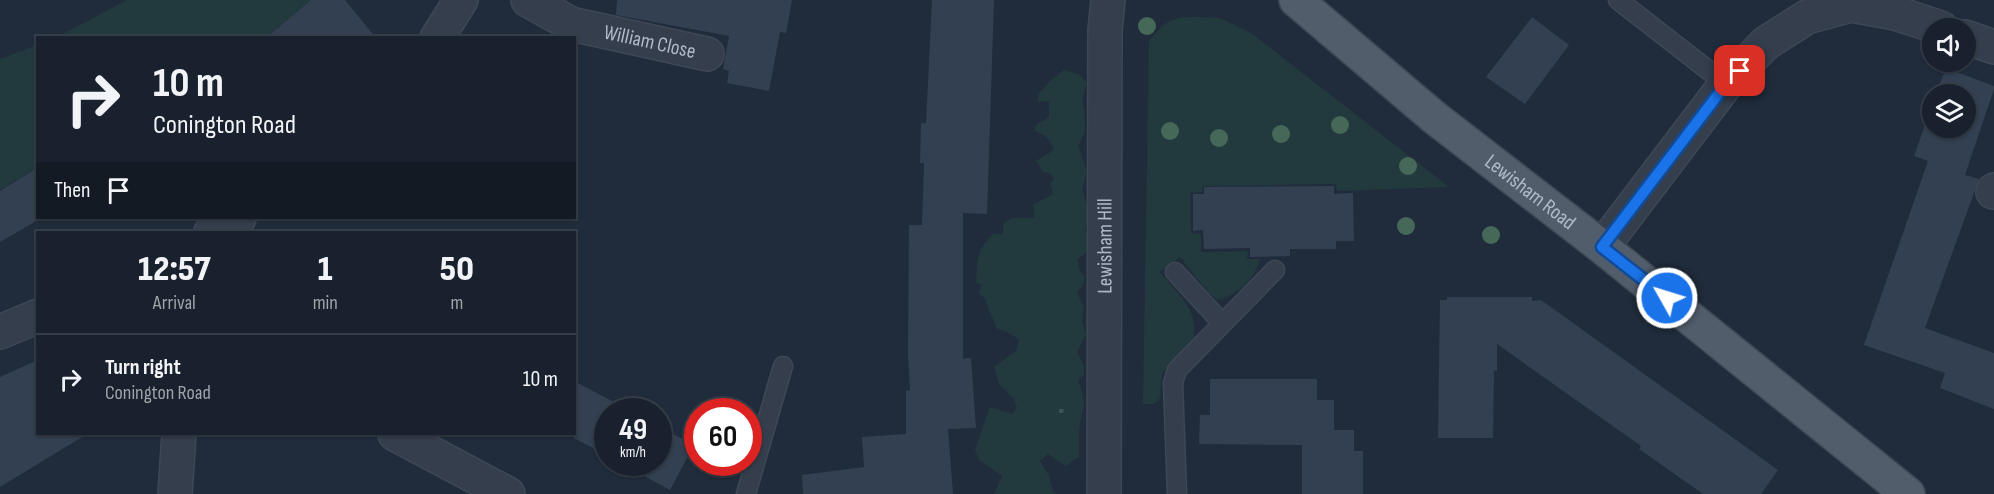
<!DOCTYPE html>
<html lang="en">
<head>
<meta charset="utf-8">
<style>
  body { margin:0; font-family:"Sofia Sans Condensed",sans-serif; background:#252e39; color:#f1f3f6; height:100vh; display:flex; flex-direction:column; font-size:22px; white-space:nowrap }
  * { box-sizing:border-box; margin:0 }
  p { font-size:20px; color:#9fa3aa }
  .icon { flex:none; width:33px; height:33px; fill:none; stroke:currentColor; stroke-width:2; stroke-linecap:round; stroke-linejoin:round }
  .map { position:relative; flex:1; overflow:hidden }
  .details { position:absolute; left:36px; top:231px; width:540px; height:204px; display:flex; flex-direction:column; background:#18212d; border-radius:0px; box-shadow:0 2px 4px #0004,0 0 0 2px #363e49 }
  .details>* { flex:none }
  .hud { position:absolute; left:36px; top:36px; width:540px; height:183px; border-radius:0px; box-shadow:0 2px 4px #0004,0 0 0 2px #363e49; background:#18212d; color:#f1f3f6; overflow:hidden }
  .controls { position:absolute; left:1922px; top:18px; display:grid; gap:12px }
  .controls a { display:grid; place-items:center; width:54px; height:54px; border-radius:50%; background:#18212d; box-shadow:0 2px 4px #0004,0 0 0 2px #363e49; font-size:30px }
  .speed { position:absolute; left:594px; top:398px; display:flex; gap:12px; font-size:30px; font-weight:700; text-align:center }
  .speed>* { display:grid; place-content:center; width:78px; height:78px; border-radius:50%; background:#18212d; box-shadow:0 2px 4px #0004,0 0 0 2px #363e49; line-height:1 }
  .speed small { font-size:15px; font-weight:400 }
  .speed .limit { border:9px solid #d22; background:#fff; color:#111 }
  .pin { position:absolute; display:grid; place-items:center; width:51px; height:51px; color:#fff; margin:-26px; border-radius:12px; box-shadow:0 3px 9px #0006 }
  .me { position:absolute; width:66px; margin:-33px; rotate:309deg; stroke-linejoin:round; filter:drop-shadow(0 0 4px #0008) }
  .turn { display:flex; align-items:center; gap:21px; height:126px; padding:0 18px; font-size:27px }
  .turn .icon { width:78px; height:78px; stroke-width:2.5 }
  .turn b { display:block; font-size:42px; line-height:51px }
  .then { display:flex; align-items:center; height:57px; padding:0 18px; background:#0003; gap:12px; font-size:22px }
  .eta { display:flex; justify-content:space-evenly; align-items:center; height:102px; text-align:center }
  .eta b { font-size:36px; font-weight:800; line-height:42px }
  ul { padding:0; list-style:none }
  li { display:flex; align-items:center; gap:18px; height:90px; padding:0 18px; border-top:2px solid #363e49 }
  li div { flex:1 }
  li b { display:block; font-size:22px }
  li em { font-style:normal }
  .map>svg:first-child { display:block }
</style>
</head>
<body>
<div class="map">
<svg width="1994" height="494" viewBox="0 0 1994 494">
  <rect width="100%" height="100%" fill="#202c3c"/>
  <!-- green -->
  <path fill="#223a3d" d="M127 0H311L268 36 262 37 55 38Z
    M1196 17 1220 18 1251 33 1449 187 1337 191 1336 184 1203 186 1202 192 1190 193 1191 233 1201 234V252L1248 251 1247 259H1260C1255 279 1237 295 1218 300L1208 292 1180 257 1160 272C1176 293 1198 307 1194 337L1162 374 1160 398 1154 404H1143L1149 41C1164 22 1171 17 1196 17Z
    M37 45V167L0 190V59Z
    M1064 70 1079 74 1087 83 1082 99 1084 109 1085 132 1078 146 1087 171 1082 190 1089 210 1085 231 1093 241 1092 248 1078 259 1079 269 1085 277 1083 285 1077 292 1084 308 1082 321 1086 335 1077 352 1084 366V374L1078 381C1089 407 1081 408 1079 433 1079 441 1079 449 1079 457L1065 466 1048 454 1040 461 1049 476 1053 492 1058 494H994L1002 476 979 460 975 449 990 407 1012 414 1017 408 1014 399 999 384 994 367 1017 350 1019 340 1011 334 996 328C994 317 987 310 986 299L979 294 981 284 976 283C978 258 975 253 993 234H1003V224L1012 218H1034V204L1053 194 1050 184 1054 178 1050 173 1043 172 1036 161 1054 150C1050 138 1045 136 1034 130L1037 124 1049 117V101L1038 102V94L1051 80Z"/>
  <!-- building -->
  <path fill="#324052" d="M311 0H345L376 38H266Z
    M617 0H792L786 33 780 32 769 91 727 83 729 71 723 69 729 36 616 15Z
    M932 0H994L987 214 963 213V359L971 358 976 428 948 429 953 494H803L802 475 864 467 862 437 906 434V391L910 390 908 355 909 225H922L924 163H920L921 123H926Z
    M1532 17 1569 45 1525 104 1486 77Z
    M1946 68 1994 86V89L1965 175 1979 179 1925 328 1994 353V409L1940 388 1945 373 1864 345 1928 161 1914 156 1932 105V128H1965V94H1936Z
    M38 167V220L0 242V191Z
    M1334 186V194L1353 193 1354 241H1336V249H1290V256L1250 257V248L1204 249 1203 230 1193 231V194H1204V187Z
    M1447 297H1532V301L1541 300 1778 470 1761 494H1703L1639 449 1641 446 1497 344V371L1494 370 1493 438H1438L1440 300H1447Z
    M38 360V434H87L0 487V377Z
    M1210 379H1317V400H1334V430H1354V451H1363V494H1302V445L1199 444 1200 415H1210Z
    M574 381 631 411H608V456L574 438Z
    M658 426 694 445 670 490 619 462H658Z"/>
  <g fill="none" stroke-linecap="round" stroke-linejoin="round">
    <!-- service casing -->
    <g stroke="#3e4755" stroke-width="21">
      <path id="service" d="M1618 0 1726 84
        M1175 272 1222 323
        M746 494 783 366
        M1177 494 1173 383 1177 370 1275 270"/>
    </g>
    <!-- minor casing -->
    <g stroke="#3e4755" stroke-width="36">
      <g id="minor">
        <path id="s1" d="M528 0 571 24 707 54"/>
        <path d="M1965 37 1994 47"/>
        <path d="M437 38 461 0"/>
        <path d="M1993 192 1994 190"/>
        <path d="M211 232 239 218"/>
        <path d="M1602 247 1726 84 1766 43 1807 17 1851 5 1895 13 1941 28"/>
        <path d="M0 332 38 316"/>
        <path d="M395 434 508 494"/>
        <path d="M175 494 179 434"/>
      </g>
    </g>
    <!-- tertiary casing -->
    <g stroke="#3e4755" stroke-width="36">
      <g id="tertiary">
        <path id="s2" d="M1104 494 1105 31 1108 0"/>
      </g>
    </g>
    <!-- primary casing -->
    <g stroke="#3e4755" stroke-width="36">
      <g id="primary">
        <path id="s3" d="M1296 0 1435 118 1602 247 1908 494"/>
      </g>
    </g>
    <!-- path -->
    <path stroke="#3b5355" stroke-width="4" stroke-dasharray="4.5 4.5" stroke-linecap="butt" d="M1059 411H1067"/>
    <!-- service -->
    <use href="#service" stroke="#343e4c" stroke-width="18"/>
    <!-- minor -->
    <use href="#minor" stroke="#343e4c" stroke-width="33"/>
    <!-- tertiary -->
    <use href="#tertiary" stroke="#343e4c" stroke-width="33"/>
    <!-- primary -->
    <use href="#primary" stroke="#525d6c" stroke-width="33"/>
  </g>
  <!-- trees -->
  <g fill="#466859">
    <circle cx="1147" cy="26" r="9"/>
    <circle cx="1340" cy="125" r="9"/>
    <circle cx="1170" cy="131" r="9"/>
    <circle cx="1281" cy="134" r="9"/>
    <circle cx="1219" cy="138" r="9"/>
    <circle cx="1408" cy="166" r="9"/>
    <circle cx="1406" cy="226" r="9"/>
    <circle cx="1491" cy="235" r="9"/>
  </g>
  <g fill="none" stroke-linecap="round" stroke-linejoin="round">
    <!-- route casing -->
    <g stroke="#114b97" stroke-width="15">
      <path id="route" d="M1667 298 1602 247 1726 84 1740 71"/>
    </g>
    <!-- route -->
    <use href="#route" stroke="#1a73e8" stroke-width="10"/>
  </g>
  <g text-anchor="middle" stroke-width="6" stroke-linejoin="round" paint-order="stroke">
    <!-- street labels -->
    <g font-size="21" fill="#afb9c8" stroke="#1a2330">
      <text dy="7" stroke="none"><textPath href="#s1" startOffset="130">William Close</textPath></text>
      <text dy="7" stroke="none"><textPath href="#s3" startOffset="303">Lewisham Road</textPath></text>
      <text dy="7" stroke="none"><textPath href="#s2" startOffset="248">Lewisham Hill</textPath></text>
    </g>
  </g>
</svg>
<div class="controls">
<a><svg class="icon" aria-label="sound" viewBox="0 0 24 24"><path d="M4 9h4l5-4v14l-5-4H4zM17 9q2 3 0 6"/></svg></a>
<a><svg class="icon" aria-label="layers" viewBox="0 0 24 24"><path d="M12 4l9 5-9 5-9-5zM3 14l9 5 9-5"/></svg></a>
</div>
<div class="speed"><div>49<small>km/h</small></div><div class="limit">60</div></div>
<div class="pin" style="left:1740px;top:71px;background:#d93025"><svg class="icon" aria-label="arrive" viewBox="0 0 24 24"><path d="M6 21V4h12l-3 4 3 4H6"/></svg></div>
<svg class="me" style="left:1667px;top:298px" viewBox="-20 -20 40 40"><circle r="17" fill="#1a73e8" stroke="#fff" stroke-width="3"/><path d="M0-11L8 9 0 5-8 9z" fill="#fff"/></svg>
<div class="hud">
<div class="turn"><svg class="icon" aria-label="right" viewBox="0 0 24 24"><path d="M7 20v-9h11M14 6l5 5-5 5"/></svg><div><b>10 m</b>Conington Road</div></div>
<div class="then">Then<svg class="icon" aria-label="arrive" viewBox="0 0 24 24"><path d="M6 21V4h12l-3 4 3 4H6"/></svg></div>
</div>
<section class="details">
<div class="eta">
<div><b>12:57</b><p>Arrival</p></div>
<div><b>1</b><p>min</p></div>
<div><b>50</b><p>m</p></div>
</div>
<ul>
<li><svg class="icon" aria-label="right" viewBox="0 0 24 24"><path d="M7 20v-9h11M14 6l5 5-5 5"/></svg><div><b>Turn right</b><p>Conington Road</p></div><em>10 m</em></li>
</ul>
</section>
</div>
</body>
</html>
